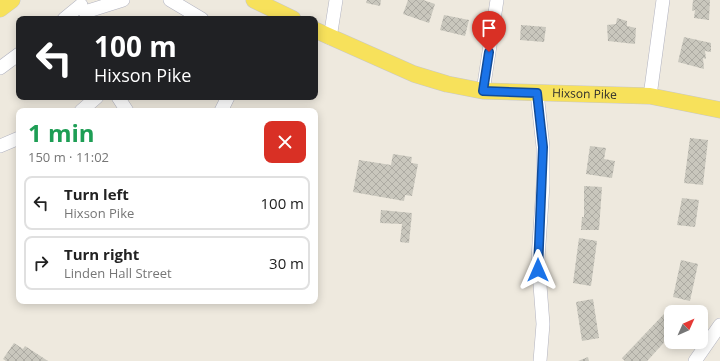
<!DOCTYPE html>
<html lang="en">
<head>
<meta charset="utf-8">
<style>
  body { margin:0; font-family:"Open Sans",sans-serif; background:#f2f2f2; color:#222; height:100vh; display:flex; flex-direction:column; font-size:15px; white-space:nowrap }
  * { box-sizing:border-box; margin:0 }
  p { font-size:13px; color:#767676 }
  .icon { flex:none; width:22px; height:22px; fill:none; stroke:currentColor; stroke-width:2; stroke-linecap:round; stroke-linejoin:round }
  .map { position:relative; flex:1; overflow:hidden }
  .details { position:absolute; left:16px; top:108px; width:302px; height:196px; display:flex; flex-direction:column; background:#fff; border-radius:8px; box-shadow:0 2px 10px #0003 }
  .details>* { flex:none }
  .top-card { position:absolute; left:16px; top:16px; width:302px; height:84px; border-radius:8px; box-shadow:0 2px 10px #0003; background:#202124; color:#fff; overflow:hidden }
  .needle { width:26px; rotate:45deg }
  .controls { position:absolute; left:664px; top:305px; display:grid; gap:8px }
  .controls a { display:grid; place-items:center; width:44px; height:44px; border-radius:8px; background:#fff; box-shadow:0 2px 10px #0003; font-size:20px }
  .pin { position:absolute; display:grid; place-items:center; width:34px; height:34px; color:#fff; margin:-41px -17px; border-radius:50% 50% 50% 0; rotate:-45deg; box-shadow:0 0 4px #0007 }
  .pin .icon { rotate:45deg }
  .me { position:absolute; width:44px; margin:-22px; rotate:0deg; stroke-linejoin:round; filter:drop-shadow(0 0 3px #0008) }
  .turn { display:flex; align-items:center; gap:14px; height:84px; padding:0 12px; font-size:18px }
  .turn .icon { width:52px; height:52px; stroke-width:2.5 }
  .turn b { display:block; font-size:28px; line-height:34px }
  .round { display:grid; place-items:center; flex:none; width:42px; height:42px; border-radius:8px; background:#f2f2f2 }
  .summary { display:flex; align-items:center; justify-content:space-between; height:68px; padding:0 12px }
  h1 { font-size:24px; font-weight:700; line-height:30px; color:#1e9e55 }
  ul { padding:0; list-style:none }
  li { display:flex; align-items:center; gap:12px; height:54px; margin:0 8px 6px; padding:0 4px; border:2px solid #e0e0e0; border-radius:8px }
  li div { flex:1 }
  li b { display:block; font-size:15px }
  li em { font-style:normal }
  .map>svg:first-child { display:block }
</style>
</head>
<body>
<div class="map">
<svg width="720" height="361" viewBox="0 0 720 361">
  <defs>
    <pattern id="building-cross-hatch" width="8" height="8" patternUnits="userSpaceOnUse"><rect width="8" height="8" fill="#c9c7bd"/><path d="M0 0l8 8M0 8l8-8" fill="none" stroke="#adaba3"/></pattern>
  </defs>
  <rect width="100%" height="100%" fill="#eee9de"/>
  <!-- building -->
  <path fill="url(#building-cross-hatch)" d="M367 0H381L380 6 366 3Z
    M408 0H423L435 4 429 23 403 14Z
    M693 0H710L709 20 694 18 695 10 692 11Z
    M444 15 469 20 465 36 440 30Z
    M617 18 627 21V26L636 28 635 44 608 41 607 25 616 24Z
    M521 25 546 27 544 42 520 40Z
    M684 37 711 43V52L705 51 706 59 703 58 704 69 678 62Z
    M690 138 708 140 703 185 684 183Z
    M590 146 606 148 604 159 615 161 612 178 586 174Z
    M393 154 412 157 411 163 418 164 412 196 405 195 404 201 353 192 359 160 391 165Z
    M584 186 602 187 599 230H581L582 217H584Z
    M682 198 699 200 695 227 677 225Z
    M381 210 412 213 409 243 400 242 402 224 380 223Z
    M579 238 597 241 591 286 573 283Z
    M681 260 698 264 690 301 673 297Z
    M593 299 599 338 582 341 576 302Z
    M664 314 671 321V335L647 361H625L622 358Z
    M14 343 23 349 25 346 48 361H6L3 359Z
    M588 357 589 361H578Z"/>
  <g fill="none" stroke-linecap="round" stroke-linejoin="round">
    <!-- minor casing -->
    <g stroke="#b2b3c0" stroke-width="14">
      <path id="minor" d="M170 0 202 19
        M85 12 123 0
        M64 19 81 5
        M330 38 336 0
        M0 68 19 54
        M483 91 497 0
        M537 93 543 147V185L538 259 543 324 540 361
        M650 96 663 0
        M118 97 127 111
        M81 111 97 97
        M221 111 228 97
        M0 146 19 138
        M695 361 720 325"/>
    </g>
    <!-- major casing -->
    <g stroke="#c8c8c8" stroke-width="17">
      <g id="major">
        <path d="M254 0 293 19"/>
        <path d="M0 9 12 0"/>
        <path id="s1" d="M315 30 414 74 447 84 483 91 650 96 720 110"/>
      </g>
    </g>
    <!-- minor -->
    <use href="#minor" stroke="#fff" stroke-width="13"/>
    <!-- major -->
    <use href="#major" stroke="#f7e15b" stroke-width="16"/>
  </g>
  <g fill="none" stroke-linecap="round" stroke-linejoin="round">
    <!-- route casing -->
    <g stroke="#114b97" stroke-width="10">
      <path id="route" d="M489 52 483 91 537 93 543 147 538 270"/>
    </g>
    <!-- route -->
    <use href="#route" stroke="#1a73e8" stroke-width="7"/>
  </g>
  <g text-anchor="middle" stroke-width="3" stroke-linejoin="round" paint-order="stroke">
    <!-- street labels -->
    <g font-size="12" fill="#2c2c2c" stroke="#fff">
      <text dy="4" stroke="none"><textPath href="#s1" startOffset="281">Hixson Pike</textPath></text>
    </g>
  </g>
</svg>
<div class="controls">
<a><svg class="needle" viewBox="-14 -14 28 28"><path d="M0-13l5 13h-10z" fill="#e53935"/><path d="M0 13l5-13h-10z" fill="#767676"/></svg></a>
</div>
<div class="pin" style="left:489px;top:52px;background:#d93025"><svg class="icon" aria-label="arrive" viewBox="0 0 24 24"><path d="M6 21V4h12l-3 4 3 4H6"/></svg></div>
<svg class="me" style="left:538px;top:270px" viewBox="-20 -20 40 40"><path d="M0-17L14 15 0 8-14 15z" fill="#1a73e8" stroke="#fff" stroke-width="4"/></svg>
<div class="top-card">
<div class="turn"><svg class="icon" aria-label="left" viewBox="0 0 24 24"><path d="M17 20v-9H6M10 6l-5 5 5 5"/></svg><div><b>100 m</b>Hixson Pike</div></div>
</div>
<section class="details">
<div class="summary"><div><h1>1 min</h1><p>150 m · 11:02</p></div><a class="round" style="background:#d93025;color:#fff"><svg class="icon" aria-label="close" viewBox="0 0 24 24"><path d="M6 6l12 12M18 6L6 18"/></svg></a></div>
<ul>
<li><svg class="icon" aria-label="left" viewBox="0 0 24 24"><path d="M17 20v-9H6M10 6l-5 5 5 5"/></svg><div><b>Turn left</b><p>Hixson Pike</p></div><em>100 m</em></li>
<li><svg class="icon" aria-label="right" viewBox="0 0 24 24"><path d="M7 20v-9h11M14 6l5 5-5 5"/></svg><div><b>Turn right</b><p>Linden Hall Street</p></div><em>30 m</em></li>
</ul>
</section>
</div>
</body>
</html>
